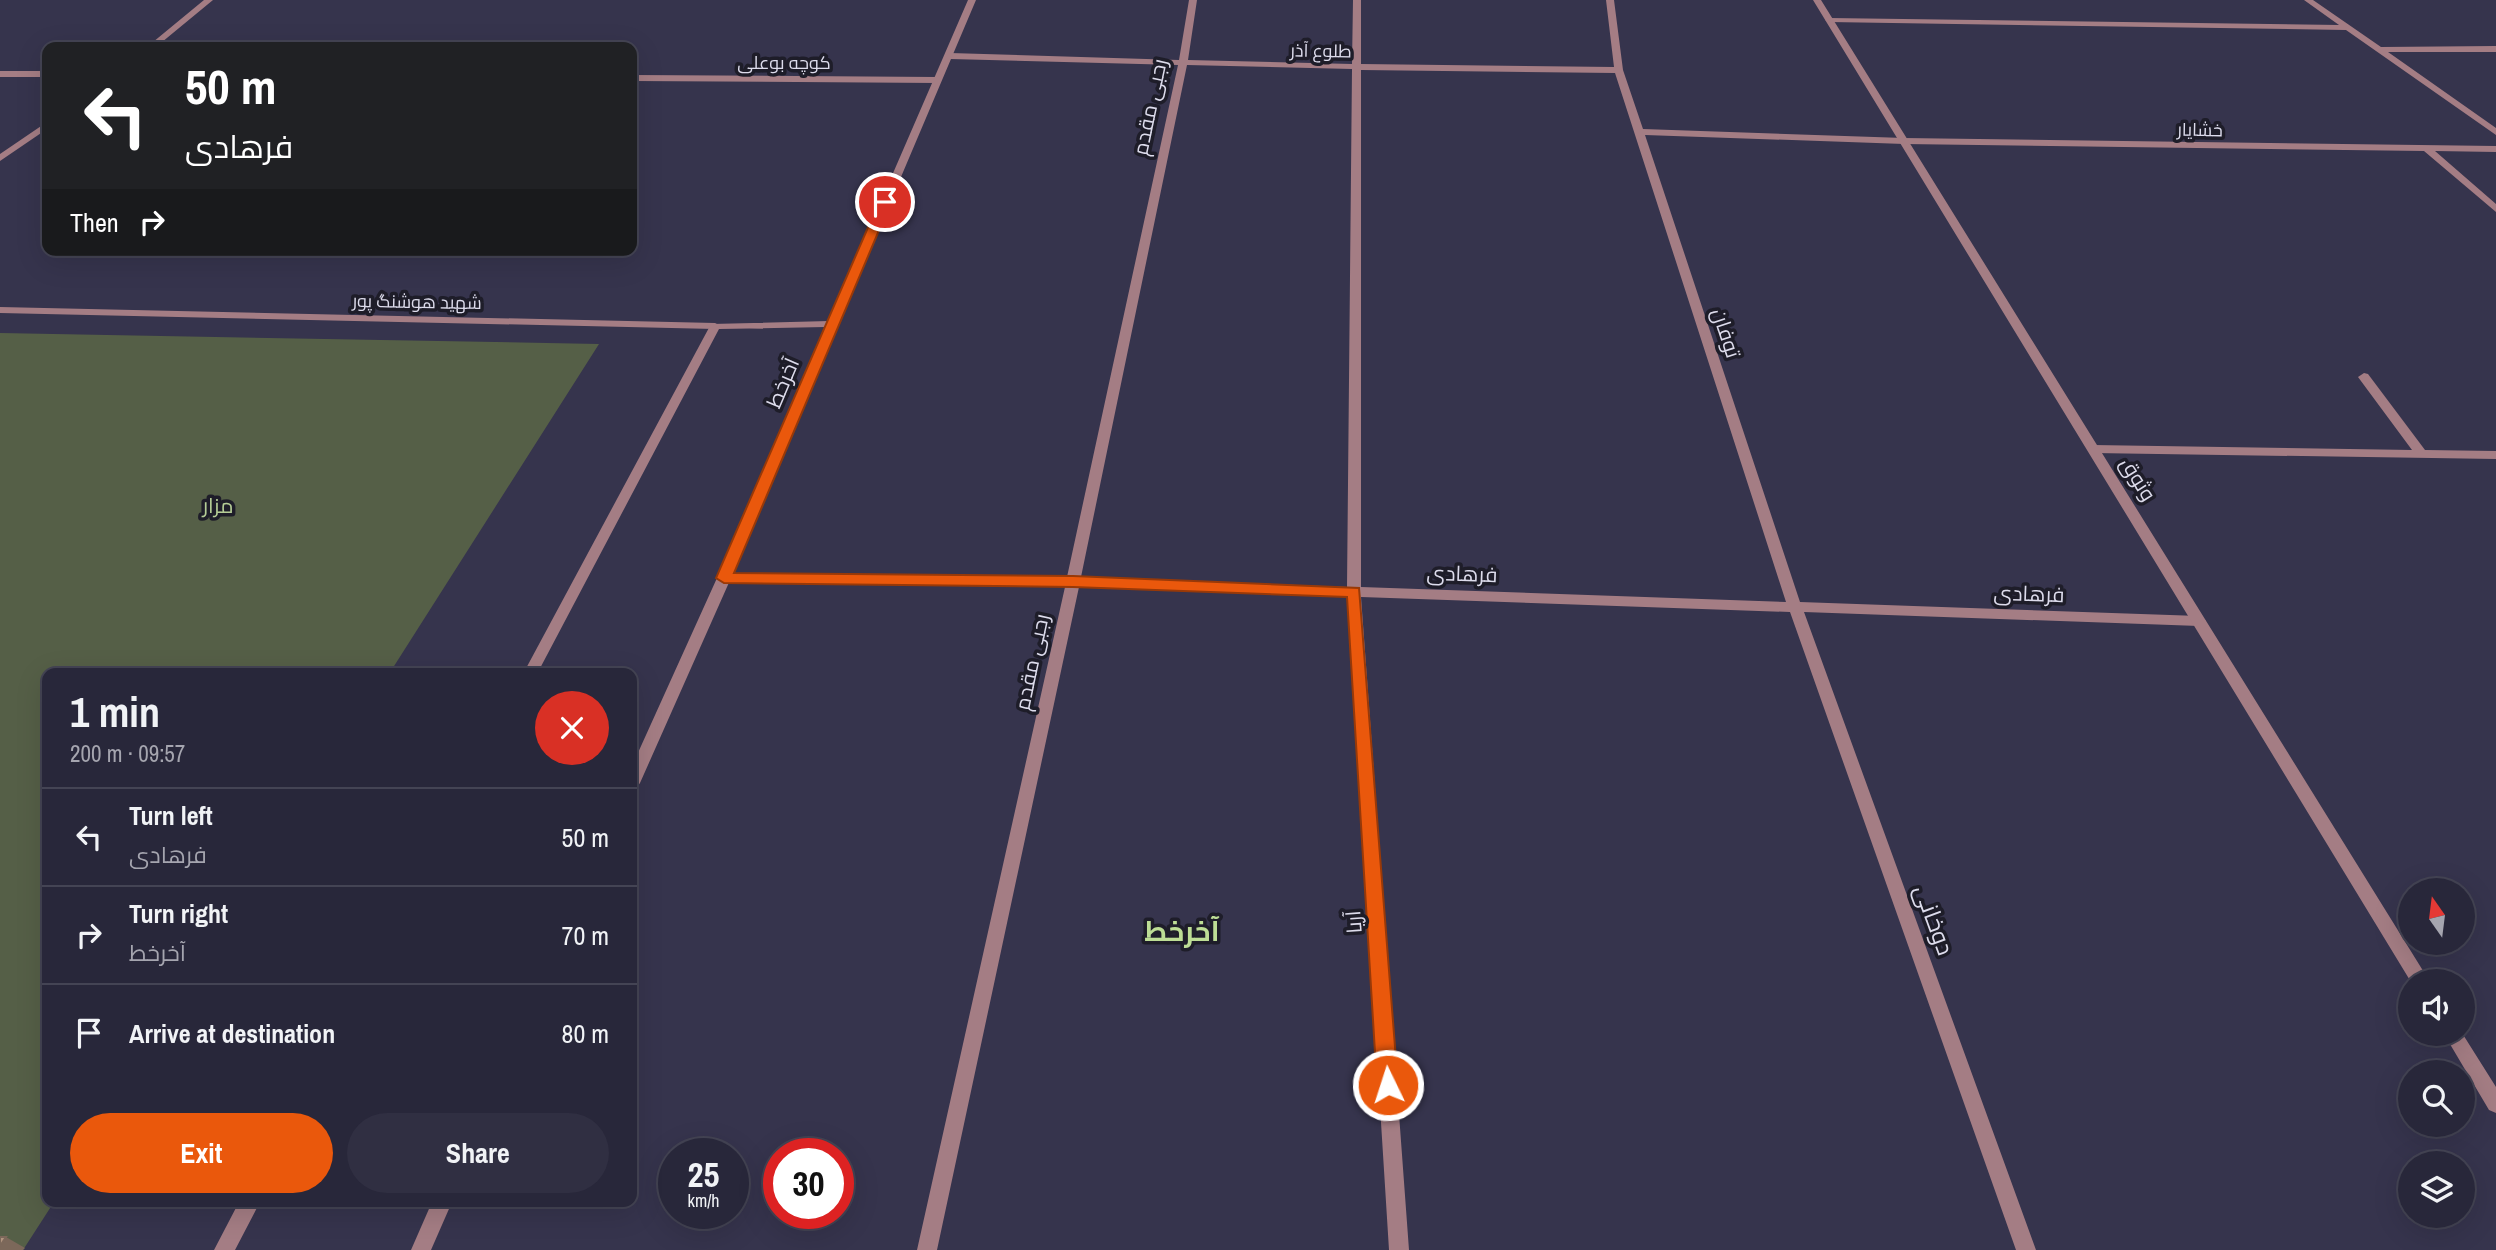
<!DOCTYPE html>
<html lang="en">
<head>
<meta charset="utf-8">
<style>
  body { margin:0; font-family:"Archivo Narrow",Cairo,sans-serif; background:#302f42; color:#f1f3f6; height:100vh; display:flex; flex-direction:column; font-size:26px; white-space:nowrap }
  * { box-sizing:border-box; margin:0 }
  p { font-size:23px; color:#a5a5af }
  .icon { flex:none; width:38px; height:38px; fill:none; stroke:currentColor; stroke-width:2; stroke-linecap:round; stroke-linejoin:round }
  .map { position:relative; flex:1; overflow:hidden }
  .sheet { position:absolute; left:42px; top:668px; width:595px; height:539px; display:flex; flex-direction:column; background:#28273a; border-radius:14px; box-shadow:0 7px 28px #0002,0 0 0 2px #444454 }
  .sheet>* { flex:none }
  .hud { position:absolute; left:42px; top:42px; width:595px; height:214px; border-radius:14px; box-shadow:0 7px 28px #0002,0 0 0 2px #444454; background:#202124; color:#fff; overflow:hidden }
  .needle { width:46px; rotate:346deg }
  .fabs { position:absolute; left:2398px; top:878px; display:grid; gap:14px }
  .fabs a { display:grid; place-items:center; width:77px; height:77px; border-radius:50%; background:#28273a; box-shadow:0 7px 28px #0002,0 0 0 2px #444454; font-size:35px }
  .speed { position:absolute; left:658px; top:1138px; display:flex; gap:14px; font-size:35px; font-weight:700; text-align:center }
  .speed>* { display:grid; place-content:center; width:91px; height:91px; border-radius:50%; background:#28273a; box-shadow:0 7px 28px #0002,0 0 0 2px #444454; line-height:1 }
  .speed small { font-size:18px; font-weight:400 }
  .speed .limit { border:10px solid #d22; background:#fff; color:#111 }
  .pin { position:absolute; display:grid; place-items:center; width:60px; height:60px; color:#fff; margin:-30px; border:4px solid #fff; border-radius:50%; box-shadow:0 2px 7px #0007 }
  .me { position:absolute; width:77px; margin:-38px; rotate:356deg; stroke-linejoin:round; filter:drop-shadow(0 0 5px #0008) }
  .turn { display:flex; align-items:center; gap:24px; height:147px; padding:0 28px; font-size:32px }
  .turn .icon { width:91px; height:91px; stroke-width:2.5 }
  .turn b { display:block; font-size:49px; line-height:60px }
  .then { display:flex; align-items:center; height:66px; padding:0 28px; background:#0003; gap:14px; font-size:26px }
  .round { display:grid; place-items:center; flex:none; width:74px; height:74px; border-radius:37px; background:#302f42 }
  .overview { display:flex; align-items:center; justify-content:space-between; height:119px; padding:0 28px }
  h1 { font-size:42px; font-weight:700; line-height:52px }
  .cta { display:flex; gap:14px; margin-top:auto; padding:14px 28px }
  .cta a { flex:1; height:80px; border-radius:42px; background:#ea580c; color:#fff; font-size:28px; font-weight:700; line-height:80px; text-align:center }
  .cta a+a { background:#302f42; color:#f1f3f6 }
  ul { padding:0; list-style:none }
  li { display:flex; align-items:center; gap:21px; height:98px; padding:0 28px; border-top:2px solid #444454 }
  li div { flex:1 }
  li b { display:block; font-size:26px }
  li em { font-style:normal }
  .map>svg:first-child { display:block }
</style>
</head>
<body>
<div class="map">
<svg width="2496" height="1250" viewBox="0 0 2496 1250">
  <rect width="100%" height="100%" fill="#36344d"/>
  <!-- green -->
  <path fill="#555f47" d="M0 333 599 344 389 674H47V1202H54L23 1250H0Z"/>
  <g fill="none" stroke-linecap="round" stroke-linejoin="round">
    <!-- minor -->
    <path fill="#a47d84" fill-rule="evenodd" d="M204 0H213L156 47H147Z
      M1189 0H1197L1188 60 1352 64 1353 0H1361V64L1614 67 1606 0H1614L1623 70 1643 129 1904 138 2496 146V152L2435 151 2496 204V212L2424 151 1904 144 1645 135 1800 602 2199 616 2206 621 2199 626 1804 612 2036 1250H2016L1790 612 1361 597 1409 1250H1389L1348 596 1079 587 937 1250H917L1065 587 724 583 717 578 724 573 1067 577 1178 65 950 59 946 56 950 53 1179 60ZM1187 65 1352 69 1347 587 1081 577ZM1361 70 1615 73 1786 602 1361 587Z
      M2304 0H2313L2381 47 2496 46V52H2388L2496 128V135L2346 30 1829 22 1825 20 1829 18 2339 25Z
      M0 71H47V77H0Z
      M632 75 937 77 941 80 937 83 632 81Z
      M47 122V129L0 161V154Z
      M0 307 715 323 721 326 715 329 0 313Z
      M2364 373 2368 374 2425 450 2496 451V459L2093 453 2087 449 2093 445 2412 450 2358 377Z"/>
    <!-- tertiary -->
    <path fill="#a47d84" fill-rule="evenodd" d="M968 0H976L731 578 640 783 637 787 632 789V766L717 578 826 327 719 329 537 674H523L711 324 829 321Z
      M1813 0H1821L2430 982H2411Z
      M2462 1033 2496 1087V1113L2489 1110 2444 1034Z
      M239 1202H260L235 1250H214Z
      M432 1202H452L431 1250H411Z"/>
  </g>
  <!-- shaded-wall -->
  <path fill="#7c685a" d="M6 1237 25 1248 23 1250H0V1246Z"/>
  <!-- building -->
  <path fill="#b19580" stroke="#7c685a" stroke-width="2" d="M0 1237H6L0 1246Z"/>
  <!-- route -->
  <path fill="#ea580c" stroke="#983908" stroke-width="2" d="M885 199 891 202 734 573 1073 576 1359 588 1398 1085 1395 1092 1388 1095 1380 1092 1377 1085 1347 597 1073 587 724 583 716 578 879 202Z"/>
  <g text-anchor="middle" stroke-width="7" stroke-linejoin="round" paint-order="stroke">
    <!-- far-street labels -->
    <g font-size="18" fill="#dddcec" stroke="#1e1d29">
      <text transform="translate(1321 51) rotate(1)" y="6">طلوع آذر</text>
      <text x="784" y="69">کوچه بوعلی</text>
      <text transform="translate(2200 130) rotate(1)" y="6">خشایار</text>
      <text transform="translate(417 302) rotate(1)" y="6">شهید هوشنگ پور</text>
    </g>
    <!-- street labels -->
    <g font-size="21" fill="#dddcec" stroke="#1e1d29">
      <text transform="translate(1150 107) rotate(-78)" y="7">رجبی مقدم</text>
      <text transform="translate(1726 333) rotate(72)" y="7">توفان</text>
      <text transform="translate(783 383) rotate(-67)" y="7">آخرخط</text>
      <text transform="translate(2138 479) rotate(58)" y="7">وثوق</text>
      <text transform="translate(1462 574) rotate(2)" y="7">فرهادی</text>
      <text transform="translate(2029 594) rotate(2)" y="7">فرهادی</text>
      <text transform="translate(1032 662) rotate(-78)" y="7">رجبی مقدم</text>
      <text transform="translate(1354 922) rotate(-94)" y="7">آریا</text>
    </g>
    <!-- park labels -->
    <g font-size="21" fill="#b5cd96" stroke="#1e1d29">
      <text x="218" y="513">مزار</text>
    </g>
    <!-- near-street labels -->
    <g font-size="24" fill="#dddcec" stroke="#1e1d29">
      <text transform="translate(1934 920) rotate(70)" y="8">دوخانی</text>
    </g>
    <!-- near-neighbourhood labels -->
    <g font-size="28" font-weight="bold" fill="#bddd95" stroke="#1e1d29">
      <text x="1182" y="941">آخرخط</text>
    </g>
  </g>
</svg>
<div class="fabs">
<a><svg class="needle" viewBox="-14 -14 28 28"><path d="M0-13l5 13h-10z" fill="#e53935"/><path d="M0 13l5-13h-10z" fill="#a5a5af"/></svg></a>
<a><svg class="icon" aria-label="sound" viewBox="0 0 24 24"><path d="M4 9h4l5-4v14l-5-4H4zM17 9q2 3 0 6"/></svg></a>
<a><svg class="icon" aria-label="search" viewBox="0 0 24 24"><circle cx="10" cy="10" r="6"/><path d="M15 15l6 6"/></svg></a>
<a><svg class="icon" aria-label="layers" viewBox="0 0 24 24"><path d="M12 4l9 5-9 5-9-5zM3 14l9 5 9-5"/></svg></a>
</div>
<div class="speed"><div>25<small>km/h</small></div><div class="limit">30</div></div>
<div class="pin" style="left:885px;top:202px;background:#d93025"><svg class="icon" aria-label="arrive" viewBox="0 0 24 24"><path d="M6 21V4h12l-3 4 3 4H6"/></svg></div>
<svg class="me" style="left:1388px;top:1085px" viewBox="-20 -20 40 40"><circle r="17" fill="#ea580c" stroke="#fff" stroke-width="3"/><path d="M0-11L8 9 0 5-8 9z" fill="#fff"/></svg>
<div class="hud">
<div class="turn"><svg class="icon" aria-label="left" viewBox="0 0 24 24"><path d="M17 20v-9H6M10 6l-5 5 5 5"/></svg><div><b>50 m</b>فرهادی</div></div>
<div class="then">Then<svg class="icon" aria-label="right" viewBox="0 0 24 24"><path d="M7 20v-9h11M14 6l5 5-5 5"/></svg></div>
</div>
<section class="sheet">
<div class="overview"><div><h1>1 min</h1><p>200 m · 09:57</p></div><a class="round" style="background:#d93025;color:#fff"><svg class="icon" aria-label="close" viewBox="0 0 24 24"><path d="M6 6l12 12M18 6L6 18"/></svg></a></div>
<ul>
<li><svg class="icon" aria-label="left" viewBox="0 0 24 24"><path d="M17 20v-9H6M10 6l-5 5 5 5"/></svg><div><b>Turn left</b><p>فرهادی</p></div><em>50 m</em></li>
<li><svg class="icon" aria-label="right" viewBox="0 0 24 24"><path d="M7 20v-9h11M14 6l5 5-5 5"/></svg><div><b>Turn right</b><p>آخرخط</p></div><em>70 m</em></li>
<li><svg class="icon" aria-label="arrive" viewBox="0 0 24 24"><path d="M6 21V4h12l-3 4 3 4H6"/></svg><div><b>Arrive at destination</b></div><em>80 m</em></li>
</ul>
<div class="cta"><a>Exit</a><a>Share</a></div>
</section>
</div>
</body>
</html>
